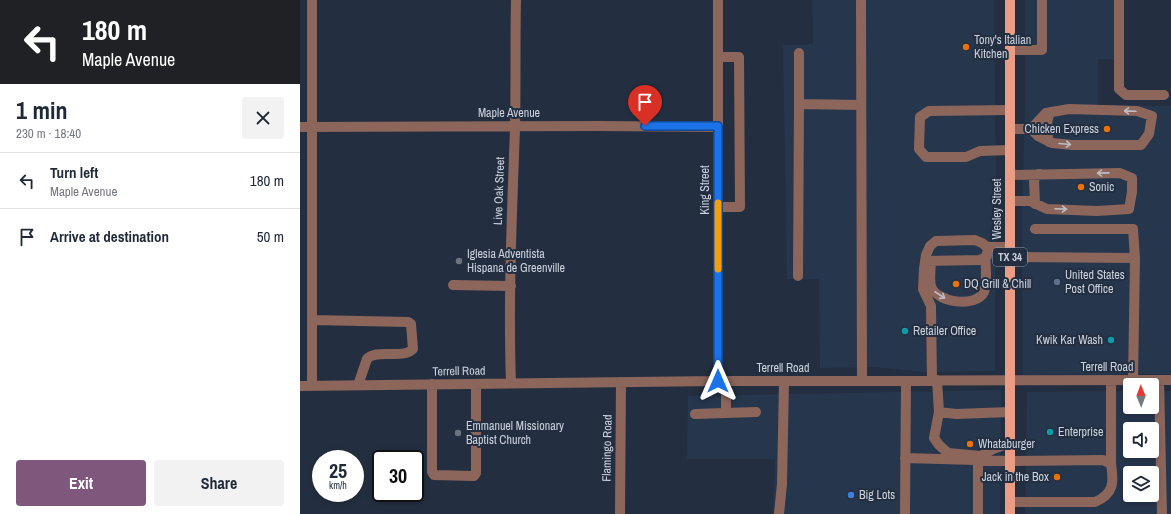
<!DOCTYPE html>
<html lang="en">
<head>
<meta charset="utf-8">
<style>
  body { margin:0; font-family:"Archivo Narrow",sans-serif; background:#f2f2f3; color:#1f2937; height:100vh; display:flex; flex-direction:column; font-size:15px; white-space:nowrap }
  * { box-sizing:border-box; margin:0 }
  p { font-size:13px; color:#747a83 }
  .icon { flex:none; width:22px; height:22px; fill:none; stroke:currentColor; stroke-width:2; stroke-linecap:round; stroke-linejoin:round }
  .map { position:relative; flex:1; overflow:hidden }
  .side { display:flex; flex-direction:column; background:#fff; width:300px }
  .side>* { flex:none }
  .banner { background:#202124; color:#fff; overflow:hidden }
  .needle { width:26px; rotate:359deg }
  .controls { position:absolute; left:823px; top:378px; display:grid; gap:8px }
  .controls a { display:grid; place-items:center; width:36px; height:36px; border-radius:4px; background:#fff; box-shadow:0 2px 6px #0003; font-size:20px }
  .speed { position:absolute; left:12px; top:450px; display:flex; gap:8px; font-size:20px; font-weight:700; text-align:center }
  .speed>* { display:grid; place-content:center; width:52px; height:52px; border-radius:50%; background:#fff; box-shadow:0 2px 6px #0003; line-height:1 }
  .speed small { font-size:10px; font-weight:400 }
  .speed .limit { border:2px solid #111; border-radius:6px; background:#fff; color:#111 }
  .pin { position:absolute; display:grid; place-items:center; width:34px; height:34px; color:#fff; margin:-41px -17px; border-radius:50% 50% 50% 0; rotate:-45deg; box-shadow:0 0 4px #0007 }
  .pin .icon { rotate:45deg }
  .me { position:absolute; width:44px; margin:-22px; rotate:0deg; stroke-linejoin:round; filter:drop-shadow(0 0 3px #0008) }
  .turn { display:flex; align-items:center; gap:14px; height:84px; padding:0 16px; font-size:18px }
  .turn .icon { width:52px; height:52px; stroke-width:2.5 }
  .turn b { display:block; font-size:28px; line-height:34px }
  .round { display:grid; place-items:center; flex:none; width:42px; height:42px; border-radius:4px; background:#f2f2f3 }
  .summary { display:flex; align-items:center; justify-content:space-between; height:68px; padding:0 16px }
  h1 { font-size:24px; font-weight:800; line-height:30px }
  .cta { display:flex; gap:8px; margin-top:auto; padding:8px 16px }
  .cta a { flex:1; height:46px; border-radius:4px; background:#80577c; color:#fff; font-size:16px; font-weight:800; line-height:46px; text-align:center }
  .cta a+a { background:#f2f2f3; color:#1f2937 }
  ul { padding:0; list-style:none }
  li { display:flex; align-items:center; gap:12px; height:56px; padding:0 16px; border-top:1px solid #e0e1e3 }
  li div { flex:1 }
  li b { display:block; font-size:15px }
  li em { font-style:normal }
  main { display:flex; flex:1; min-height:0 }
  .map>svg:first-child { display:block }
</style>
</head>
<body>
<main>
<section class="side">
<div class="banner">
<div class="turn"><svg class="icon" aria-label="left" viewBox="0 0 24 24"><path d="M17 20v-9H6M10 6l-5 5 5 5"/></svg><div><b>180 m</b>Maple Avenue</div></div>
</div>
<div class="summary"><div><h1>1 min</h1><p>230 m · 18:40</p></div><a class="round"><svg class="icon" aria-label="close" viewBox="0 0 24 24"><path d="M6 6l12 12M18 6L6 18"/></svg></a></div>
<ul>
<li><svg class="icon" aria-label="left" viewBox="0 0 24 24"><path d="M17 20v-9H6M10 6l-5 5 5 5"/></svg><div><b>Turn left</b><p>Maple Avenue</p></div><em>180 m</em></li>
<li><svg class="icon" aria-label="arrive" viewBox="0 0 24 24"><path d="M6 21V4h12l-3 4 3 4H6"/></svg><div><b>Arrive at destination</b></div><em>50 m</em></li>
</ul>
<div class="cta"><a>Exit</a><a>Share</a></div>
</section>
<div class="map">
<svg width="871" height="514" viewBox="0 0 871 514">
  <rect width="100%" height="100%" fill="#232f40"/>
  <!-- built -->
  <path fill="#26364d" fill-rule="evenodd" d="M512 0H694L696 167 695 371 624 372 574 367 520 368 519 279H487L483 45 513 44Z
    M725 0H814L815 60 798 59V105L871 106V374L723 375 722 216 725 105Z
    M701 390 700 514H473L475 459H387L388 396Z
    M830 391V407H852V391H871V514H725L727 392ZM830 429H852V451H830ZM830 473H852V495H830Z"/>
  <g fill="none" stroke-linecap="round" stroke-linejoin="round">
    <!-- minor -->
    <path stroke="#8c665b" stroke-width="10" d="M12 0V386
      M418 0V381
      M561 0 562 381
      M819 0V89L826 95H864
      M710 50H742V0
      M499 53V104L561 105
      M418 57H439L440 207H418
      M0 127 301 126 418 127
      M710 129H731L738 136 752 143 772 145H841L849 134 852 116 837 111 769 109 746 113 731 129
      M749 142C746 132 746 122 750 112
      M710 150 680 151 666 157H626L619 149 620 117 629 111 710 110
      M710 201H730L747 209 797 211 829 209 832 192V178L820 173 710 175
      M735 204 734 179 739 174
      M710 257 835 258 833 229H735
      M625 261 680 260 687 256V253
      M631 261C631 268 629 279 631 286 636 303 676 308 684 292 687 284 686 265 685 257
      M498 276 499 104
      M153 285 211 286
      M12 320 108 322 111 324 113 349C102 360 76 348 67 359L58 385
      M637 380 639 412 656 414 710 412
      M833 380 835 258
      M859 380 862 514
      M426 381V413
      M632 381 631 306 623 289 624 269 626 255 630 246 636 241 675 240 682 243 687 247H710
      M211 383C208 298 212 213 215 128 216 85 215 43 216 0
      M132 384V472L134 475 174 476 176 473V384
      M0 386 418 381 871 380
      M639 412 634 438 639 445 648 453 681 456 693 449 710 443
      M395 414 456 412
      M605 458 710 461 803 460 811 464C814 482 814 494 795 502H710
      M811 464V380
      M320 514 321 382
      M479 514 482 484 484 381
      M605 514 606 381
      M678 514V460"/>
    <!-- major -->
    <path stroke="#ea9c85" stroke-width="10" d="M710 514V0"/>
  </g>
  <!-- one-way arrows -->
  <defs><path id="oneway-shaft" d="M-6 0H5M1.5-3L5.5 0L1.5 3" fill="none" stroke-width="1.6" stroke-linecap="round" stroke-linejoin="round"/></defs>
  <g stroke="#bebcc4">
    <use href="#oneway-shaft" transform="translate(830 111) rotate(-178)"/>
    <use href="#oneway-shaft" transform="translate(765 144) rotate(5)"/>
    <use href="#oneway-shaft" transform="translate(803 173) rotate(179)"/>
    <use href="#oneway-shaft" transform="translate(761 209) rotate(2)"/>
    <use href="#oneway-shaft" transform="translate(640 295) rotate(33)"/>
  </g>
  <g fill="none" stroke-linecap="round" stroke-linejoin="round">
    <!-- route casing -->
    <g stroke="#114b97" stroke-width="10">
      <path id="route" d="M345 126H418V381"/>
    </g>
    <!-- route -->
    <use href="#route" stroke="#1a73e8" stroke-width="7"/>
    <!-- slow -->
    <path stroke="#f59e0b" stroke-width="7" d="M418 203V269"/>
  </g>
  <!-- markers -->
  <g fill="#e8710a" stroke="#232f40" stroke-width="1.5">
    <circle cx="666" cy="47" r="4"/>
    <circle cx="807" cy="129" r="4"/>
    <circle cx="781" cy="187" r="4"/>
    <circle cx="656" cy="284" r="4"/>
    <circle cx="670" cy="444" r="4"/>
    <circle cx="757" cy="477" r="4"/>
  </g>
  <g fill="#6b7280" stroke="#232f40" stroke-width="1.5">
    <circle cx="159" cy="261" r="4"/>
    <circle cx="158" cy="433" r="4"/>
  </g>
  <circle fill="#5c6f8a" stroke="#232f40" stroke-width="1.5" cx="757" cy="282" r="4"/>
  <g fill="#0f9aa8" stroke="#232f40" stroke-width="1.5">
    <circle cx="605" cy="331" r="4"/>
    <circle cx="811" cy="340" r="4"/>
    <circle cx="750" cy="432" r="4"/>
  </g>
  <circle fill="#3f7fe0" stroke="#232f40" stroke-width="1.5" cx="551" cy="495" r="4"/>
  <g text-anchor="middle" stroke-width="4" stroke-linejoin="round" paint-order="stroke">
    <!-- shield labels -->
    <rect fill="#232f40" stroke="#99a1af" stroke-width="1" x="693" y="248" width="34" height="18" rx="3"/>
    <g font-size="11" font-weight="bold" fill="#cbd2de">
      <text x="710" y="261">TX 34</text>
    </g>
    <!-- poi labels -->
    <g font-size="12" fill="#cbd2de" stroke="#232f40" text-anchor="start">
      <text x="674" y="44">Tony's Italian<tspan x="674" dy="14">Kitchen</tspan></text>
      <text x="799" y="133" text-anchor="end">Chicken Express</text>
      <text x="789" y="191">Sonic</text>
      <text x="167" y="258">Iglesia Adventista<tspan x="167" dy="14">Hispana de Greenville</tspan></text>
      <text x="765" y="279">United States<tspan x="765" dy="14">Post Office</tspan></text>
      <text x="664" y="288">DQ Grill &amp; Chill</text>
      <text x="613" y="335">Retailer Office</text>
      <text x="803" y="344" text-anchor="end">Kwik Kar Wash</text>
      <text x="166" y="430">Emmanuel Missionary<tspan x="166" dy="14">Baptist Church</tspan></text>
      <text x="758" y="436">Enterprise</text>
      <text x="678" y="448">Whataburger</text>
      <text x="749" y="481" text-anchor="end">Jack in the Box</text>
      <text x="559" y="499">Big Lots</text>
    </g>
    <!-- street labels -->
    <g font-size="12" fill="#cbd2de" stroke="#232f40">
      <text x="209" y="117">Maple Avenue</text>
      <text transform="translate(405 190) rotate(-90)" y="4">King Street</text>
      <text transform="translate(199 191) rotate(-88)" y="4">Live Oak Street</text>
      <text transform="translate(697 209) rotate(-90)" y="4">Wesley Street</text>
      <text x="807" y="371">Terrell Road</text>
      <text x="483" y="372">Terrell Road</text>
      <text transform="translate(159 371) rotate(-1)" y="4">Terrell Road</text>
      <text transform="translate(307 448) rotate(-89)" y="4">Flamingo Road</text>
    </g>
  </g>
</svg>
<div class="controls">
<a><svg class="needle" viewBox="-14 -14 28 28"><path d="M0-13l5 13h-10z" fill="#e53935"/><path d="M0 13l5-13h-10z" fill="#747a83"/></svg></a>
<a><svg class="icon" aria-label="sound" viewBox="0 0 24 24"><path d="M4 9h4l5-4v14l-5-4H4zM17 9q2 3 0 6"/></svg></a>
<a><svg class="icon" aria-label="layers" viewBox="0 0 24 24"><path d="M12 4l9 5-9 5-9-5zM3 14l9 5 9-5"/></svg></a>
</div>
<div class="speed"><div>25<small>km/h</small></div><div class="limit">30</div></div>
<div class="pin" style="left:345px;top:126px;background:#d93025"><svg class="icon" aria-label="arrive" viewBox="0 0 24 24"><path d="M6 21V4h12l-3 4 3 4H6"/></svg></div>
<svg class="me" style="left:418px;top:381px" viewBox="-20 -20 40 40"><path d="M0-17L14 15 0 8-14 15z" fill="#1a73e8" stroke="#fff" stroke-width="4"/></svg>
</div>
</main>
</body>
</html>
